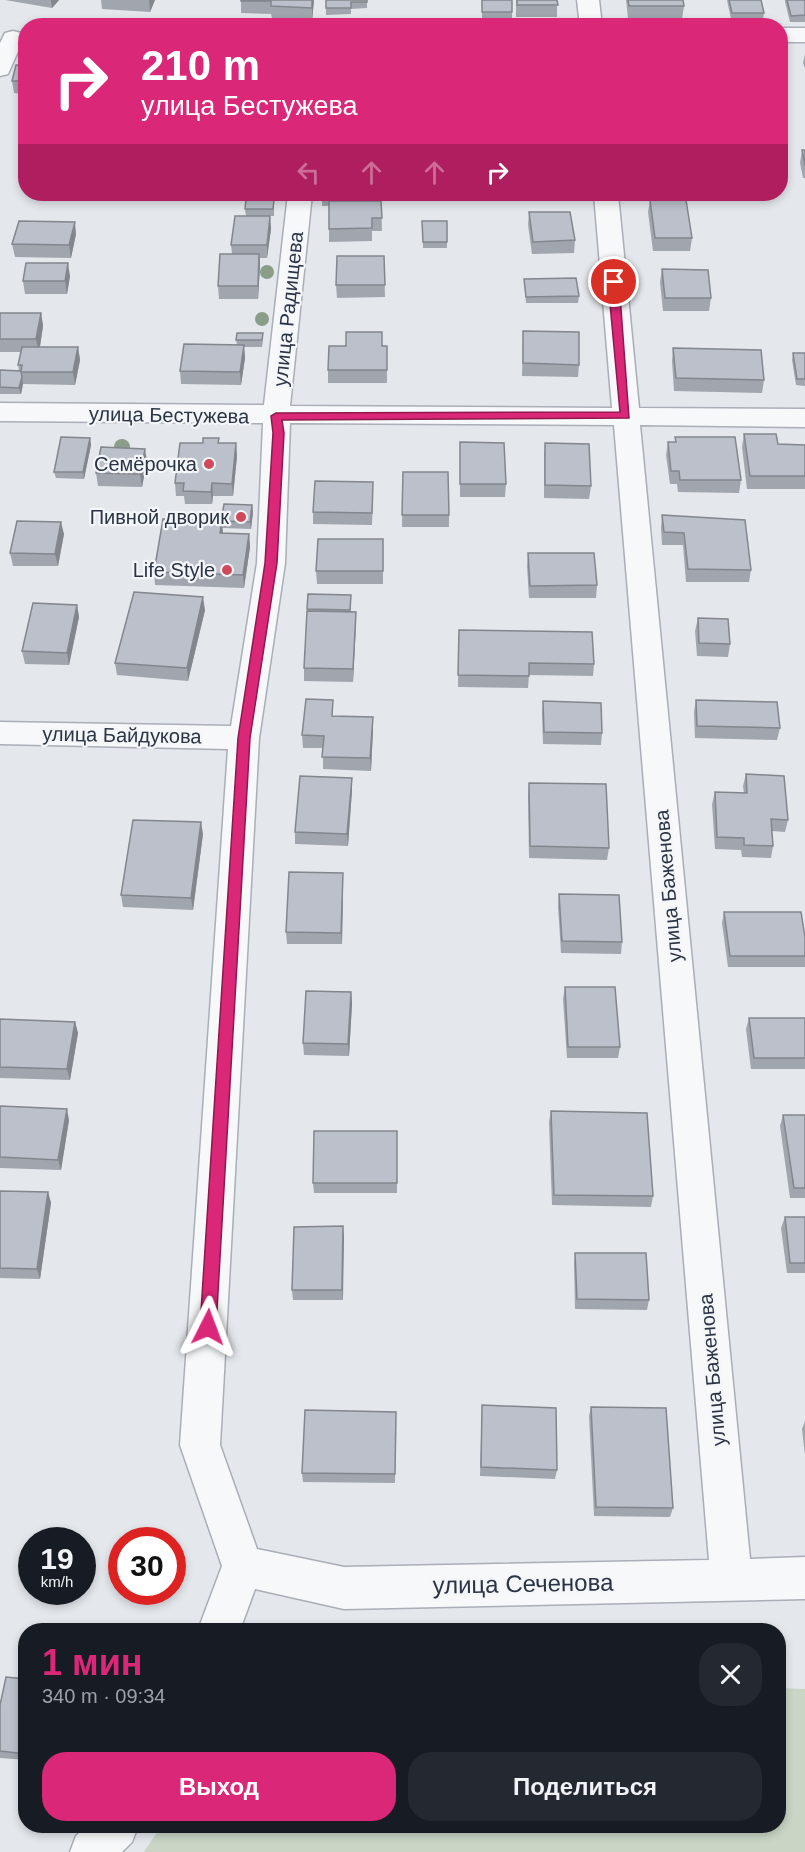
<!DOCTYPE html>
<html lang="ru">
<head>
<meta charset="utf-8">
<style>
  body { margin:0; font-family:Arial,sans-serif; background:#242831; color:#f1f3f6; height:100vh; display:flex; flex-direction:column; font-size:22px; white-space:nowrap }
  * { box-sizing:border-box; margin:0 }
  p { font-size:20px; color:#9ea1a6 }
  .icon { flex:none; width:33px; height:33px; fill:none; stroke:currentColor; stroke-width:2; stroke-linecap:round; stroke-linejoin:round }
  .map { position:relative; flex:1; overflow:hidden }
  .side { position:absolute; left:18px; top:1623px; width:768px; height:210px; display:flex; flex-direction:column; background:#171b24; border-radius:24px; box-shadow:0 3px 9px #0003 }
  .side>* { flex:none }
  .top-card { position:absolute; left:18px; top:18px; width:770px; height:183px; border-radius:24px; box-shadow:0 3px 9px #0003; background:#db2777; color:#fff; overflow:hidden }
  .speed { position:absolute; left:18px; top:1527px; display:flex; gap:12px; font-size:30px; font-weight:700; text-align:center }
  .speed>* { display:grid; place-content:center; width:78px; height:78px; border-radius:50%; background:#171b24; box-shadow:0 3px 9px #0003; line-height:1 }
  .speed small { font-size:15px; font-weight:400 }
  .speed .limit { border:9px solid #d22; background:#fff; color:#111 }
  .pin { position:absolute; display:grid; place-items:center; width:51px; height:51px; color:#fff; margin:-26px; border:3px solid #fff; border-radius:50%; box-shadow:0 2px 6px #0007 }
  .me { position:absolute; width:66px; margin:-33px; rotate:3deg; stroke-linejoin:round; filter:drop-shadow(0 0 4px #0008) }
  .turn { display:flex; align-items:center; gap:21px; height:126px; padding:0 24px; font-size:27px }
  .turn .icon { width:78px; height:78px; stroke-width:2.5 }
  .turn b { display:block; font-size:42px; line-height:51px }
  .lanes { display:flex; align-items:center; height:57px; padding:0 24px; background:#0003; justify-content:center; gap:30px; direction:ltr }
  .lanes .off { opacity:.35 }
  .round { display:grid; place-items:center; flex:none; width:63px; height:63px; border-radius:24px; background:#242831 }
  .head { display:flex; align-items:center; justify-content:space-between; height:102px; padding:0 24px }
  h1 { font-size:36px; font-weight:700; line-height:45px; color:#db2777 }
  .primary-button { display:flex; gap:12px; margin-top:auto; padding:12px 24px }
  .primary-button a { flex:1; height:69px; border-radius:24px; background:#db2777; color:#fff; font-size:24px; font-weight:700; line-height:69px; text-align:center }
  .primary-button a+a { background:#242831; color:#f1f3f6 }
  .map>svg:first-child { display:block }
</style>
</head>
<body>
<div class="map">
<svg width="805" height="1852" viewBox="0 0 805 1852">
  <rect width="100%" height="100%" fill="#e4e7ec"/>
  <!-- green -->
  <path fill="#c9d6c5" d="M779 1688 805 1689V1852H144L161 1826H778Z"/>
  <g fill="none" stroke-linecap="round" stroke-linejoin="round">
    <!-- minor casing -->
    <g stroke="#a9aeb7" stroke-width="3">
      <path id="minor" d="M577 0H599L602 26H580Z
        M780 28H805V42H780Z
        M13 31 21 33 24 38 8 74 0 76V43L5 33Z
        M288 194H312L290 406 612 408 594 194H618L639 408 805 409V427L640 425 750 1559 805 1557V1599L344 1609 255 1589 240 1630H198L222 1566 180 1445 228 749 0 744V722L231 726 257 563 263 423 0 421V403L264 405ZM290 423 614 425 709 1560 344 1567 257 1549 220 1445 259 738 285 563Z
        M86 1826H138L132 1842 122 1852H70L76 1836Z"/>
    </g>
    <!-- minor -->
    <use href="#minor" fill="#f7f8fa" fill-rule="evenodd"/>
  </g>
  <!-- trees -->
  <g fill="#899d89">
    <circle cx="267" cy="272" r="7"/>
    <circle cx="262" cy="319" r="7"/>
    <circle cx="122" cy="447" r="8"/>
  </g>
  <!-- wall -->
  <path fill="#a1a5ae" d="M5 0H59L52 8Z
    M101 0H155L150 12 102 9Z
    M241 0H314L312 21 272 18 271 14 241 13Z
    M326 0 367 2V8L351 9V14L326 15Z
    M482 0H512V19H482Z
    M516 0H557V17H516Z
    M626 0H683L684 6 682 19 628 18Z
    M727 0H761L764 13 763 19H731Z
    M785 0H805V22H790L785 2Z
    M805 54V68L803 63Z
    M26 65V94L14 93 12 81Z
    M802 150H805V178H803L800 163Z
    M322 194H388V195H349V201H381L382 231H372V241L329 242V206H322Z
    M544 194H571V197H545Z
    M650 200 692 238 690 251H653L648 212Z
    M274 206V216H246L245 209Z
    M529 212 575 240 574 253 532 254 528 225Z
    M270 216 271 229 267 258H260V266L258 299H219L218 286 232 254 231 245Z
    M422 221H447V248H423Z
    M76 234 71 258 15 257 12 244Z
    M384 256 385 297 337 298 336 285Z
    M662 269 711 298 709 311H663L660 282Z
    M70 276 67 294H25L23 281Z
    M524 279 579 296 578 303H526Z
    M0 313H41L43 326 40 347H78L80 360 75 385 23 384 21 394H0V370L19 371 18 365 21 352H0Z
    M523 331 579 365 578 377 522 376Z
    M236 340H263L262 347H244L245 358 241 385 181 384 180 371 237 345Z
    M383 346H387V383H328V370Z
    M673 348 764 380 762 393 674 391 672 361Z
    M793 353H805V386L796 385 792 360Z
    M744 434 778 444 805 445V489H747L742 447Z
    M675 437 741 480 739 493 678 492 677 484H670L666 455 668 442H675Z
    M90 438 91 445 84 479 56 478 54 472Z
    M460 442 506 484 505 497H460Z
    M219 443H236L237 456 233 496H213L212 504H185L184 496H176L175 483Z
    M545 443 591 486 589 499 544 498V456Z
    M147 461 142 487 98 486 96 473Z
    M403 472 449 515V527H402Z
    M373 495 372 525 313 524V512Z
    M252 505 253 512 251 529 222 528 223 533 249 534 250 547 244 588 155 585 154 572 221 521Z
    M662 515 751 570 749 582H686L683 545H662L661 528Z
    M64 534 58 566H13L10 553Z
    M383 539V584H317L316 571Z
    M528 553 597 585 596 598H529L527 566Z
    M308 594 351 595V611L356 612 353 682 304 681V668Z
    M77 605 79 617 69 665 25 664 22 651Z
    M205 610 188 681 117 675 115 663Z
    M698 618 730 644 728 657 697 656 695 631Z
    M459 630 594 664 593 676 529 675 528 688 458 687Z
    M696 700 780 728 777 740 695 738 694 712Z
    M543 701 602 733 601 745 543 744 542 714Z
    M333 716 373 729 371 771 323 769V748H303L302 735Z
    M746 774 788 820 785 832 772 831 773 846 771 858 742 857 741 850 715 849 712 804 715 792 744 793 743 786Z
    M352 778V790L348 846 295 844V832Z
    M529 783 609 848 607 860 529 858 528 795Z
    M203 834 193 910 123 907 121 895Z
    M343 884 342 944H287L286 932Z
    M559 894 622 942 621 954 561 953 558 906Z
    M724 912 805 937V967H728L722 923Z
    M565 987 620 1047 618 1058H567L563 999Z
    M351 992 352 1004 349 1056 304 1055 303 1043Z
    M749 1018H805V1069H751L746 1029Z
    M0 1019 75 1022 78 1033 70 1080 0 1078Z
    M0 1106 69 1120 61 1170 0 1168Z
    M551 1111 653 1196 651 1207 552 1205 549 1122Z
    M783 1115H805V1198H790L780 1126Z
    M397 1131V1193H314L313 1183Z
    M0 1191 48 1192 51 1203 40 1279 0 1278Z
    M785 1217H805V1273H787L781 1228Z
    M343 1226V1300H293L292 1290Z
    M575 1253 649 1300 647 1310 575 1309 574 1263Z
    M482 1405 557 1470 555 1479 480 1476Z
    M591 1407 673 1508 670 1517 594 1516 589 1416Z
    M396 1412 395 1483 303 1482 302 1473Z
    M805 1421V1455L802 1429Z
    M26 1679V1760L0 1758V1705Z"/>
  <!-- shaded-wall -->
  <path fill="#83868d" d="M51 0H59L52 8Z
    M149 0H155L150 12Z
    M312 0H314L312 21Z
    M270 216 271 229 267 258V245Z
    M75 222 76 234 71 258 69 245Z
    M259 254 260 266 258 299V286Z
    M68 263 70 276 67 294 65 281Z
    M41 313 43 326 39 352 36 339Z
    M244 345 245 358 241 385 240 372Z
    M78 347 80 360 75 385 73 372Z
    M22 377 23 384 21 394 19 388Z
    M90 438 91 445 84 479 83 472Z
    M236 443 237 456 233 496 232 484Z
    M145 449 147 461 142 487 140 474Z
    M212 483 213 496 212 504 211 492Z
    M252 505 253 512 251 529 250 522Z
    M222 521 223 534 220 533Z
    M61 522 64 534 58 566 55 554Z
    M249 534 250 547 244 588 243 575Z
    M203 597 205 610 188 681 187 668Z
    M77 605 79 617 69 665 67 653Z
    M356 612V624L353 682V669Z
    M373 717V729L371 771 370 758Z
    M352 778V790L348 846 347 834Z
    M201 822 203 834 193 910 191 898Z
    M343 873V884L342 944 341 933Z
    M351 992 352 1004 349 1056 348 1044Z
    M75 1022 78 1033 70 1080 67 1069Z
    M67 1109 69 1120 61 1170 58 1160Z
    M48 1192 51 1203 40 1279 37 1269Z
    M343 1226 344 1237 343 1300 342 1290Z"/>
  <!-- building -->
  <path fill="#bbc0ca" stroke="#83868d" stroke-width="1.5" d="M241 0H312V8L271 6V1H241Z
    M326 0H367V2H351V8H326Z
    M482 0H512V12H482Z
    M517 0H557L558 5H517Z
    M628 0H683L684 6H629Z
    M729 0H761L764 13H732Z
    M787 0H805V15L791 16Z
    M16 65H26V81H12Z
    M802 150H805V165Z
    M322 194H349V200H322Z
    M246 199 274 200 273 209H245Z
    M650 200H686L692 238H655Z
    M329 201H381L382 218H372V228L329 229Z
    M529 212H570L575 240 533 242Z
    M235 216H270L267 245H231Z
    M19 221 75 222 69 245 12 244Z
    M422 221H447V242H423Z
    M220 254H259L258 286H218Z
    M337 256H384L385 285H336Z
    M26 263H68L65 281H23Z
    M662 269 708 270 711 298H665Z
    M576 278 579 296 526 297 524 279Z
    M0 313H41L36 339H0Z
    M523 331 579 332V365L523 363Z
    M346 332H382V346H387V370H328L329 346H346Z
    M237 333H263L262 340H236Z
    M184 344 244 345 240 372 180 371Z
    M22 347H78L73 372H21L22 365H18Z
    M673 348 761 350 764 380 676 378Z
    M793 353H805V379H797Z
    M0 370 21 371 22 377 19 388 0 387Z
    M744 434H776L778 444 805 445V476H750Z
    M61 437 90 438 83 472H54Z
    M675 437H735L741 480H680L679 471H671L668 442H676Z
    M203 438H219L218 443H236L232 484 212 483 211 492 183 491 184 483H175L180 443H203Z
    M460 442 504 443 506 484H460Z
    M545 443 589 444 591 486 545 485Z
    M101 447 145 449 140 474 96 473Z
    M403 472H448L449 515H402Z
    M315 481 373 482 372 513 313 512Z
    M224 504 252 505 250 522 221 521Z
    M662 515 745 520 751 570 688 569 684 533 664 532Z
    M163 519 222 521 220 533 249 534 243 575 154 572Z
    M17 521 61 522 55 554 10 553Z
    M318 539H383V571H316Z
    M528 553H594L597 585 530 586Z
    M134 592 203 597 187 668 115 663Z
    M308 594 351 595 350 610 307 609Z
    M33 603 77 605 67 653 22 651Z
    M307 611 356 612 353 669 304 668Z
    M698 618 728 619 730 644 699 643Z
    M459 630 592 632 594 664 529 663V676L458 675Z
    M306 699 333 700 332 716 373 717 370 758 322 757 324 736 302 735Z
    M696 700 777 702 780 728 697 726Z
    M543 701 601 703 602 733 544 732Z
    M746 774 784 776 788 820 771 819 773 846 744 845V838L717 837 715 792 747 793Z
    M300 776 352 778 347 834 295 832Z
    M529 783 606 784 609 848 530 846Z
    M133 820 201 822 191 898 121 895Z
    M289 872 343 873 341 933 286 932Z
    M559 894 619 895 622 942 562 941Z
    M724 912H801L805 937V956H730Z
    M565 987H615L620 1047H568Z
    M306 991 351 992 348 1044 303 1043Z
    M749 1018H805V1058H754Z
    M0 1019 75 1022 67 1069 0 1067Z
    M0 1106 67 1109 58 1160 0 1157Z
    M551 1111 647 1113 653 1196 554 1195Z
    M783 1115H805V1188H794Z
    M314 1131H397V1183H313Z
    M0 1191 48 1192 37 1269 0 1268Z
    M785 1217H805V1263H790Z
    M343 1226 342 1290H292L294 1227Z
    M575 1253H646L649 1300 577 1299Z
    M482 1405 556 1408 557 1470 481 1467Z
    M591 1407 666 1408 673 1508 596 1507Z
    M305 1410 396 1412 395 1474 302 1473Z
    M6 1677 26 1679V1754L0 1751V1705Z"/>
  <!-- route -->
  <path fill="#db2777" stroke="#8e194d" stroke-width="1.5" d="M614 279 619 282 629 418 282 420 284 433 277 563 250 738 216 1327 213 1332 208 1334 202 1332 200 1327 238 738 265 563 273 433 271 416 276 413 620 412 608 282Z"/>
  <!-- markers -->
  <g fill="#d1495b" stroke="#f4f6f9" stroke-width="2">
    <circle cx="209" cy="464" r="6"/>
    <circle cx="241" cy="517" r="6"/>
    <circle cx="227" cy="570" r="6"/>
  </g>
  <g text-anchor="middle" stroke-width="4.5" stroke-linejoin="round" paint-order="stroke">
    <!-- street labels -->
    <g font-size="20" fill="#2b3445" stroke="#f4f6f9">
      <text transform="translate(288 309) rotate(-84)" y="7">улица Радищева</text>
      <text transform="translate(169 415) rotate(1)" y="7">улица Бестужева</text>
      <text transform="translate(122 735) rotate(1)" y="7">улица Байдукова</text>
      <text transform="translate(668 886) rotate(-95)" y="7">улица Баженова</text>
      <text transform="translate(712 1370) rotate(-95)" y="7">улица Баженова</text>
    </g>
    <!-- poi labels -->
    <g font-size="20" fill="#2b3445" stroke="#f4f6f9" text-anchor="end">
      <text x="197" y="471">Семёрочка</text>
      <text x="229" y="524">Пивной дворик</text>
      <text x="215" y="577">Life Style</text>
    </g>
    <!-- near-street labels -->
    <g font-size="24" fill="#2b3445" stroke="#f4f6f9">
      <text transform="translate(523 1584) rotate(-1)" y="8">улица Сеченова</text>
    </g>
  </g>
</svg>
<div class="speed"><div>19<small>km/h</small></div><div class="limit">30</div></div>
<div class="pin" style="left:614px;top:282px;background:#d93025"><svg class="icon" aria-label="arrive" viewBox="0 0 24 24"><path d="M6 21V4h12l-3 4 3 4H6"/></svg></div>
<svg class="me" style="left:208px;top:1327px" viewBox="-20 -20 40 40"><path d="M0-17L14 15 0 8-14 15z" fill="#db2777" stroke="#fff" stroke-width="4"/></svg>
<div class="top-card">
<div class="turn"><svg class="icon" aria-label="right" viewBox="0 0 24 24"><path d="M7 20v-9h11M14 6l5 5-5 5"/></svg><div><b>210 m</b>улица Бестужева</div></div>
<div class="lanes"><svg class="icon off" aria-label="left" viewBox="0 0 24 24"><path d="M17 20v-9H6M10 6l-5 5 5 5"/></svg><svg class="icon off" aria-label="ahead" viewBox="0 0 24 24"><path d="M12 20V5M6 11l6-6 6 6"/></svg><svg class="icon off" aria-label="ahead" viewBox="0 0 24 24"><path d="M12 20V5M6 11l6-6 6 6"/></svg><svg class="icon" aria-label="right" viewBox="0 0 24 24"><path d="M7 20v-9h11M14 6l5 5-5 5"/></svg></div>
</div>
<section class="side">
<div class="head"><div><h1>1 мин</h1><p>340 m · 09:34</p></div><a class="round"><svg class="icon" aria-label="close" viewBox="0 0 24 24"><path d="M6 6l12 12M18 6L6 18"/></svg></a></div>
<div class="primary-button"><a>Выход</a><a>Поделиться</a></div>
</section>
</div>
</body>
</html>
